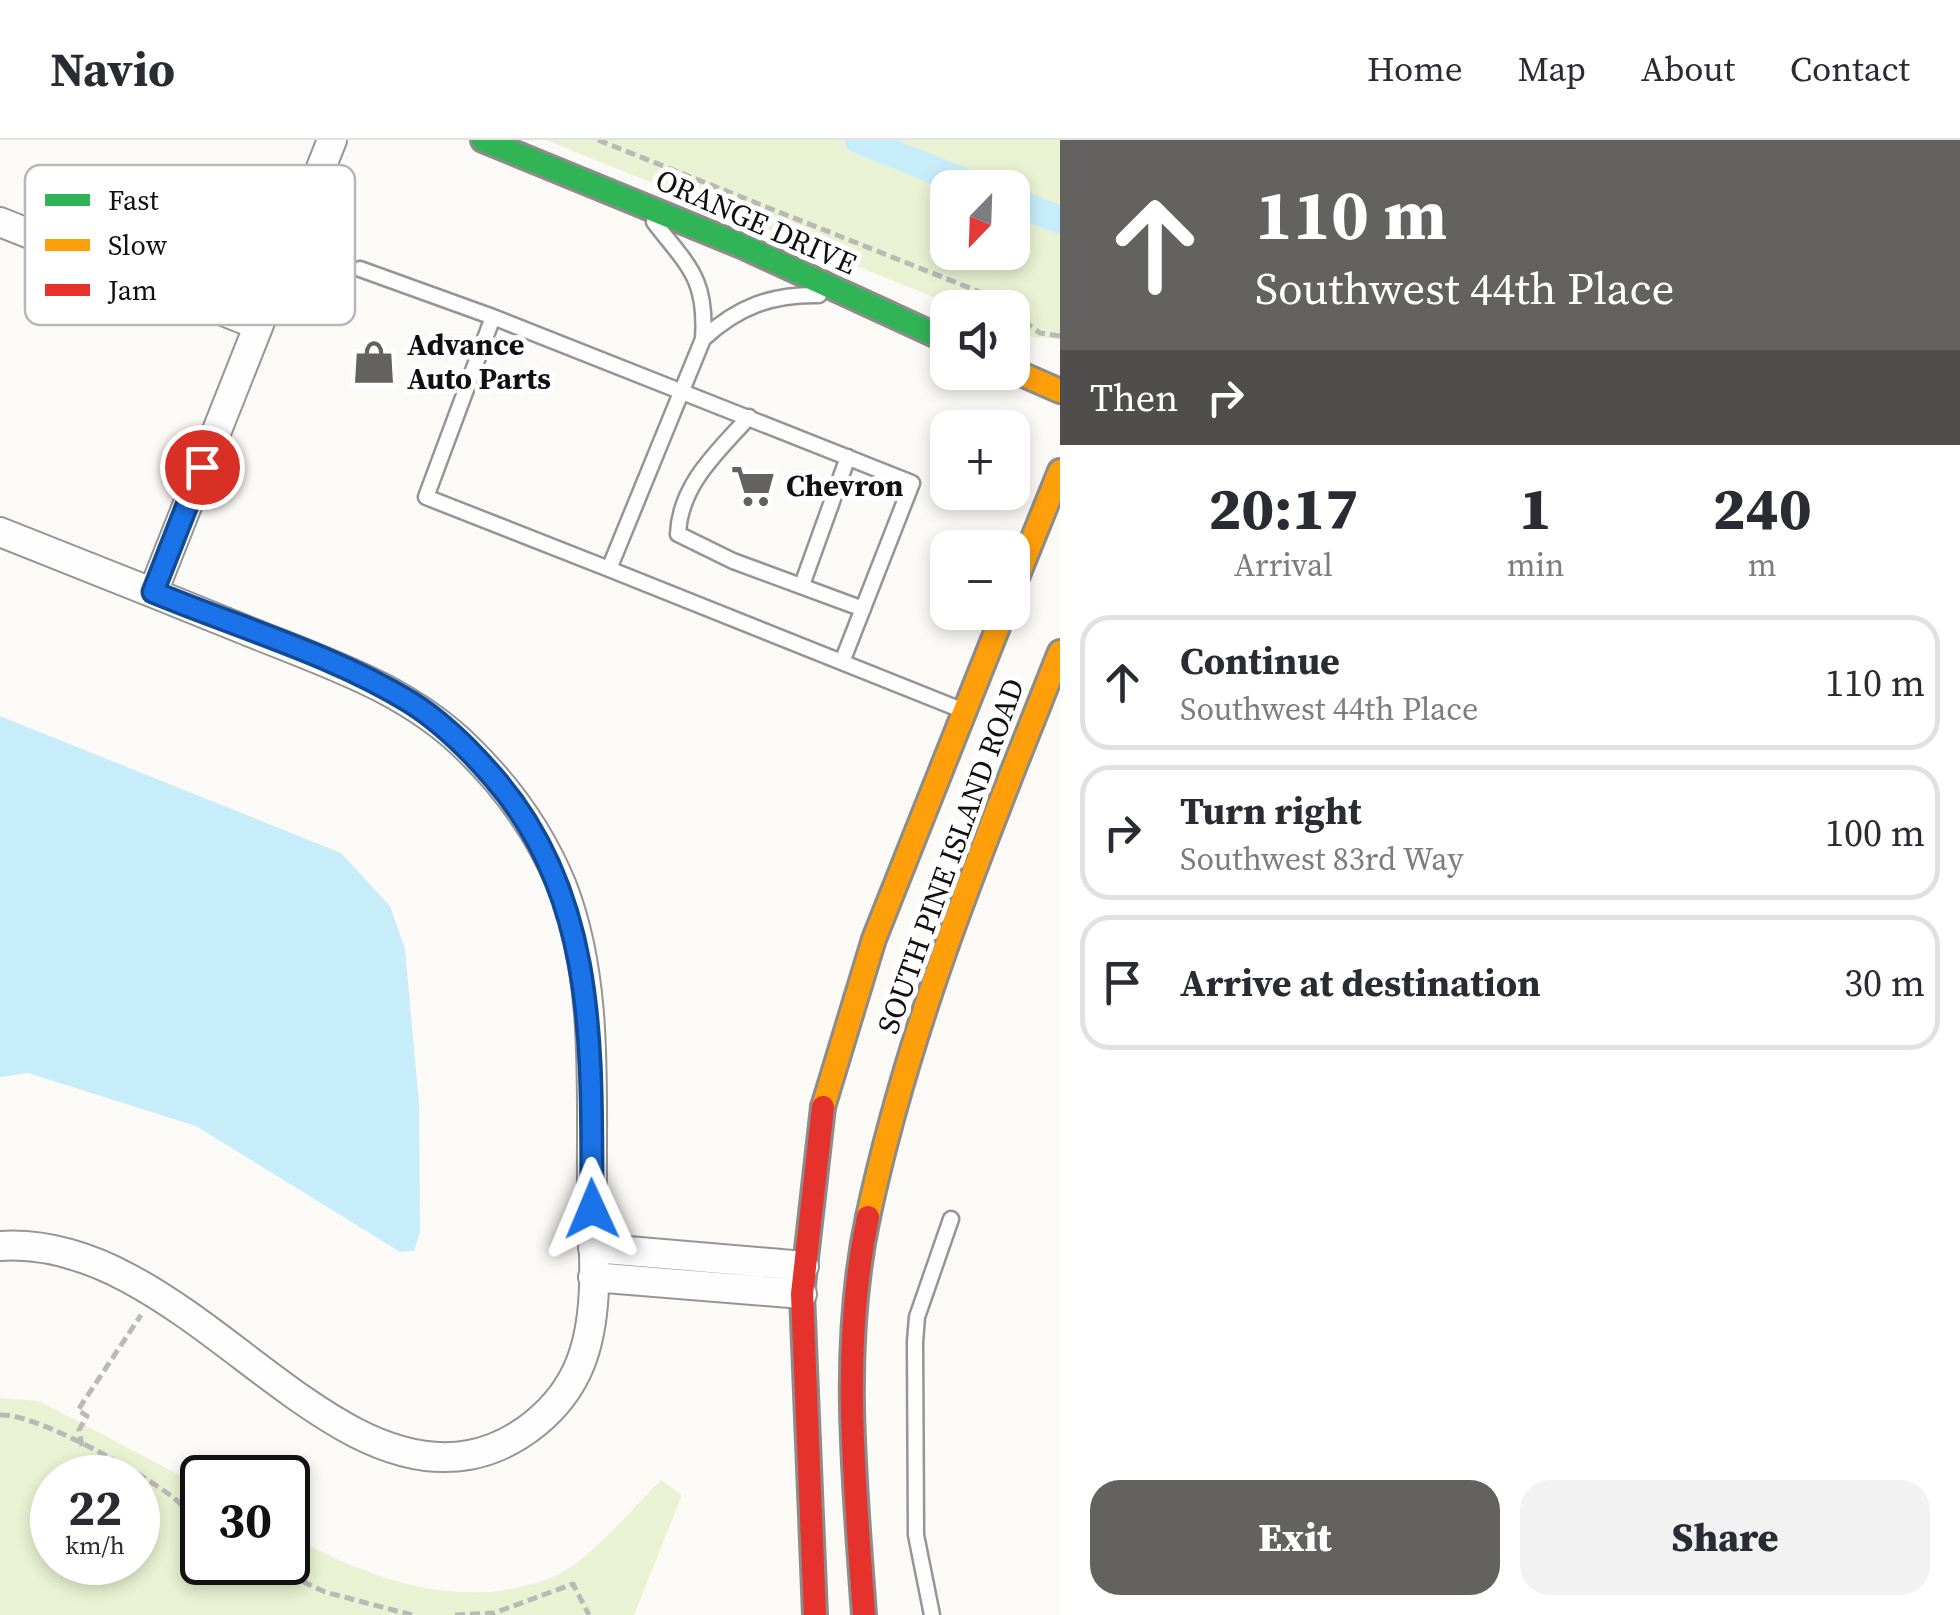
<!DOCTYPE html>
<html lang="en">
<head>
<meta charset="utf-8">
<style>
  body { margin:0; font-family:"Source Serif 4",serif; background:#f2f2f3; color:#2b2b33; height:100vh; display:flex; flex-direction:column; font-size:38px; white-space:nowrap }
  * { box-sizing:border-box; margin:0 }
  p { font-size:32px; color:#7c7c81 }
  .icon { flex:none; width:55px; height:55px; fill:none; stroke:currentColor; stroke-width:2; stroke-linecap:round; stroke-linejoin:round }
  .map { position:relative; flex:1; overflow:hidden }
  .sheet { display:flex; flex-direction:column; background:#fff; width:900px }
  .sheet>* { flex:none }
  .hud { background:#636260; color:#fff; overflow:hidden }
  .needle { width:65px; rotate:203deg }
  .buttons { position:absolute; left:930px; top:30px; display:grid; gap:20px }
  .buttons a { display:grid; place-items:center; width:100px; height:100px; border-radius:20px; background:#fff; box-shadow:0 5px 15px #0003; font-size:50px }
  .speed { position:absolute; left:30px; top:1315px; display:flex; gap:20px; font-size:50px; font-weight:700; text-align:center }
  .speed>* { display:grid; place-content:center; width:130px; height:130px; border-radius:50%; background:#fff; box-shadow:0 5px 15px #0003; line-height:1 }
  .speed small { font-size:25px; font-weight:400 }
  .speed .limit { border:5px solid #111; border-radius:15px; background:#fff; color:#111 }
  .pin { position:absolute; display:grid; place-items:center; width:85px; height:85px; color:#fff; margin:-42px; border:5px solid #fff; border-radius:50%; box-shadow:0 2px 10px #0007 }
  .me { position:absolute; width:110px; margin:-55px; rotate:359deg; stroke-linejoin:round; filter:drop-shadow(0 0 8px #0008) }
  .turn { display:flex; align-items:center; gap:35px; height:210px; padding:0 30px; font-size:45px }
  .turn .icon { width:130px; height:130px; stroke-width:2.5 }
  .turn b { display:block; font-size:70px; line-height:85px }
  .then { display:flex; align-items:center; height:95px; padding:0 30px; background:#0003; gap:20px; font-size:38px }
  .eta { display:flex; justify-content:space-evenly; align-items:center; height:170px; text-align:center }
  .eta b { font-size:60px; font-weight:800; line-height:70px }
  .cta { display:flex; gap:20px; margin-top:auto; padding:20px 30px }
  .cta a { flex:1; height:115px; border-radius:30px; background:#636260; color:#fff; font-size:40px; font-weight:800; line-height:115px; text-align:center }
  .cta a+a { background:#f2f2f3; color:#2b2b33 }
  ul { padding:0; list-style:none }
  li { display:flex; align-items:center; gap:30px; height:135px; margin:0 20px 15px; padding:0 10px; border:5px solid #e1e1e2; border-radius:30px }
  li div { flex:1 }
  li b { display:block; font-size:38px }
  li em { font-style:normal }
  header { display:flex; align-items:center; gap:60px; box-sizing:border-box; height:140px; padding:0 50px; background:#fff; border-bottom:2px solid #e1e1e2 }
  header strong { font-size:48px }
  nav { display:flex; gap:55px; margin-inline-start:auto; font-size:35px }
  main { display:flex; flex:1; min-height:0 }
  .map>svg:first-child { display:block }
</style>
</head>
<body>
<header>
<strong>Navio</strong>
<nav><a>Home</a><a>Map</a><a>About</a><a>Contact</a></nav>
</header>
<main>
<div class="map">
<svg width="1060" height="1475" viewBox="0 0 1060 1475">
  <rect width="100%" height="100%" fill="#fcfaf6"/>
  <!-- green -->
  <path fill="#e9f3d3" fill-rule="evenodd" d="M546 0H1060V199L1031 197 1013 190 1012 168 958 167ZM948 48H1012V112H948Z
    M0 1258 39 1261 202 1347V1422H288V1394C372 1441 467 1475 560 1434 598 1411 630 1371 661 1340L682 1355 634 1475H0ZM52 1338H138V1422H52Z"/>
  <!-- water -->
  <path fill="#c8edfa" d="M0 576 341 713 390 766 405 809 419 963 420 1092 414 1111 400 1112 196 986 28 933 0 937Z"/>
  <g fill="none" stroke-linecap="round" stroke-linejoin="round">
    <!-- canal -->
    <path stroke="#c8edfa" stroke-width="28" d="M859 0 979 48
      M1012 61 1060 80"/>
    <!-- lane casing -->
    <g stroke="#969594" stroke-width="19">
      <path id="lane" d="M654 82C688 126 707 138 703 199L609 429 964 571
        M360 129 493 177
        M703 199C737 167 772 154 819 155
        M749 277C717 312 680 345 678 394L733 421 863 469
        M609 429 426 357 493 177 912 343 842 522
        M802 445 848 317
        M932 1475 916 1395 915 1202 917 1177 951 1079"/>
    </g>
    <!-- street casing -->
    <g stroke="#969594" stroke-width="32">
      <path id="street" d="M0 82 258 185
        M0 392C83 425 167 458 250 492 327 523 408 549 468 609 508 648 541 695 562 746 599 841 591 950 592 1049 593 1104 601 1172 580 1224 562 1269 517 1306 469 1315 313 1343 180 1094 0 1106
        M153 452 332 0
        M593 1108 804 1126
        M593 1137 802 1154"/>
    </g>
    <!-- fast casing -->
    <g stroke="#8d8c8a" stroke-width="28">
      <path id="fast" d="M483 0 744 107 948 201"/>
    </g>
    <!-- slow casing -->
    <g stroke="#8d8c8a" stroke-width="28">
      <path id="slow" d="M1012 230 1060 251
        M1012 450 1060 331
        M823 967 874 799 1004 472
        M868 1077C911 877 985 701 1060 512"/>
    </g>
    <!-- jam casing -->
    <g stroke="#8d8c8a" stroke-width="28">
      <path id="jam" d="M815 1475 802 1154 823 967
        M864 1475C855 1343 840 1208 868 1077"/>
    </g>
    <!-- path -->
    <path stroke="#b9b9b8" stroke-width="5" stroke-dasharray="10 5" stroke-linecap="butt" d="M598 0 990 156 1006 168
      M1012 172 1040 193 1060 196
      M0 1275C34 1272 146 1335 175 1359 185 1367 193 1378 202 1387
      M82 1306 79 1290 87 1276 78 1270 141 1175
      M262 1422 325 1452 412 1475
      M455 1475 494 1473 573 1444 589 1475"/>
    <!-- lane -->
    <use href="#lane" stroke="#fffefe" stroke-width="14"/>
    <!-- street -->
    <use href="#street" stroke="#fffefe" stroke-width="28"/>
    <!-- fast -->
    <use href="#fast" stroke="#30b455" stroke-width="22"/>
    <!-- slow -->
    <use href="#slow" stroke="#ff9f0a" stroke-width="22"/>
    <!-- jam -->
    <use href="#jam" stroke="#e5322d" stroke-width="22"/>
  </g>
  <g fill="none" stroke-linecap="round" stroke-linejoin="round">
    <!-- route casing -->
    <g stroke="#114b97" stroke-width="25">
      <path id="route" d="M202 327 153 452C237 487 332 514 410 562 442 582 469 609 494 638 600 760 591 917 592 1069"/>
    </g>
    <!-- route -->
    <use href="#route" stroke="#1a73e8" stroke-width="18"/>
  </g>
  <!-- icons -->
  <defs>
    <g id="shop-bare" transform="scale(3.45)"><path d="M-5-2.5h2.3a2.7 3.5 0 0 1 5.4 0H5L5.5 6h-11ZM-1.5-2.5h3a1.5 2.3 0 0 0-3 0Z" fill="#636260" stroke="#fff" stroke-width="2.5" paint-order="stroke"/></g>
    <g id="supermarket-bare" transform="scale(3.45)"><path d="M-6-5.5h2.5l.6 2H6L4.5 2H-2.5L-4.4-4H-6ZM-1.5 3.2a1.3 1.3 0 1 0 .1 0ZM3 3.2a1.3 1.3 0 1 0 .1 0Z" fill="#636260" stroke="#fff" stroke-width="2.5" paint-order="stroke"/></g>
  </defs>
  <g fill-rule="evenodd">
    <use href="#shop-bare" x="374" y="222"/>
    <use href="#supermarket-bare" x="753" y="346"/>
  </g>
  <g text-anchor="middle" stroke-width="10" stroke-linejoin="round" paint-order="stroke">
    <!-- street labels -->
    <g font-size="30" fill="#101010" stroke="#fff">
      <text transform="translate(756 82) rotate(24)" y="10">ORANGE DRIVE</text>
      <text transform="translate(951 716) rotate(-70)" y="10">SOUTH PINE ISLAND ROAD</text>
    </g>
    <!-- poi labels -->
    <g font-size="30" font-weight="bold" fill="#101010" stroke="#fff" text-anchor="start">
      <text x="407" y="215">Advance<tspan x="407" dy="34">Auto Parts</tspan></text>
      <text x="786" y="356">Chevron</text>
    </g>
  </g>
  <!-- legend -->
  <rect x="25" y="25" width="330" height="160" rx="15" fill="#fff" stroke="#b7b7b7" stroke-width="2.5"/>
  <rect x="45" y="54" width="45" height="12" fill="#30b455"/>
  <rect x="45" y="99" width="45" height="12" fill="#ff9f0a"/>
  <rect x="45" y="144" width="45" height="12" fill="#e5322d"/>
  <g font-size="28" fill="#101010">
    <text x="108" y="70">Fast</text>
    <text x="108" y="115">Slow</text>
    <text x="108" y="160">Jam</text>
  </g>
</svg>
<div class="buttons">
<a><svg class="needle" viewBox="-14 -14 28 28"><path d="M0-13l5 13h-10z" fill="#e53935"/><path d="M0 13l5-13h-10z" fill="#7c7c81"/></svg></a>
<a><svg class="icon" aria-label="sound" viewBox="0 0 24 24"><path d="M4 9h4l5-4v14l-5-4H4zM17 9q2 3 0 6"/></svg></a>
<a>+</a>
<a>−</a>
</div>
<div class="speed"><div>22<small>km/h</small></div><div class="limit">30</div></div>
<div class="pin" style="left:202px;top:327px;background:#d93025"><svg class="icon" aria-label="arrive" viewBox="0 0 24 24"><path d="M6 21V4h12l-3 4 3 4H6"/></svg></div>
<svg class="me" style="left:592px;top:1069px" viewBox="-20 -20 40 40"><path d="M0-17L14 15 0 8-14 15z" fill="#1a73e8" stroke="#fff" stroke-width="4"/></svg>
</div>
<section class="sheet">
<div class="hud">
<div class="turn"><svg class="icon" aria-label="ahead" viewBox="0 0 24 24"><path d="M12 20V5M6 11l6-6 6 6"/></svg><div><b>110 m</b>Southwest 44th Place</div></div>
<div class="then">Then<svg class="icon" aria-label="right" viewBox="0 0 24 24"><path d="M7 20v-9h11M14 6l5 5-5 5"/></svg></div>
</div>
<div class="eta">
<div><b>20:17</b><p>Arrival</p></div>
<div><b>1</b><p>min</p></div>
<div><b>240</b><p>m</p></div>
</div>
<ul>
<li><svg class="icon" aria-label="ahead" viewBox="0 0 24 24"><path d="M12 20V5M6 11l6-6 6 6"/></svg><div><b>Continue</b><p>Southwest 44th Place</p></div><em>110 m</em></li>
<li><svg class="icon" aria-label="right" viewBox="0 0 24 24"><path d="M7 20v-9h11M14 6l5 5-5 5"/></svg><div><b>Turn right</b><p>Southwest 83rd Way</p></div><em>100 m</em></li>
<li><svg class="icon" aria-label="arrive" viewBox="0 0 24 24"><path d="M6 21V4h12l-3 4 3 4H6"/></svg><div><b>Arrive at destination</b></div><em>30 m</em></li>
</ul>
<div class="cta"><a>Exit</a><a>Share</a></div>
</section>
</main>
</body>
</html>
